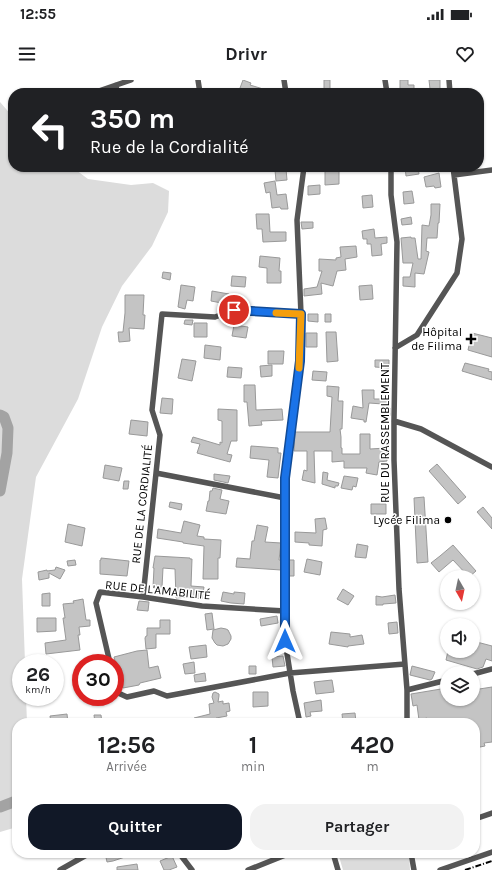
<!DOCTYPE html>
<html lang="fr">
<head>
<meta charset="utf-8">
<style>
  body { margin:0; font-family:Karla,sans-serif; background:#f2f2f2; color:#202124; height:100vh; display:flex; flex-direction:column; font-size:15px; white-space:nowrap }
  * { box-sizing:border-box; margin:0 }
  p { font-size:13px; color:#757577 }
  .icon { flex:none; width:22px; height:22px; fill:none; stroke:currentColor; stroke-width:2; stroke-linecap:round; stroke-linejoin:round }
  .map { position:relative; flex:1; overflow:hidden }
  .side { position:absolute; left:12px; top:638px; width:468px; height:140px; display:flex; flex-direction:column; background:#fff; border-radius:16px; box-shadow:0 1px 3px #0004 }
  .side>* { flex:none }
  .banner { position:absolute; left:8px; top:8px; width:476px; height:84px; border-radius:16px; box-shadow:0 1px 3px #0004; background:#202124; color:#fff; overflow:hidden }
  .needle { width:26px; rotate:171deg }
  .buttons { position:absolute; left:440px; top:490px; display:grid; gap:8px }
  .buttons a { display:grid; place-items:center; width:40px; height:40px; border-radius:50%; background:#fff; box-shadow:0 1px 3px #0004; font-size:20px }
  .speed { position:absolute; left:12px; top:574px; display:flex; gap:8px; font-size:20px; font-weight:700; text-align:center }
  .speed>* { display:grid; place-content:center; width:52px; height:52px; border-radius:50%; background:#fff; box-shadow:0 1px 3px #0004; line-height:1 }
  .speed small { font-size:10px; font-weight:400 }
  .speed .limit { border:6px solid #d22; background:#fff; color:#111 }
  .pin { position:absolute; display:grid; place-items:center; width:34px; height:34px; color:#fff; margin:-17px; border:2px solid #fff; border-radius:50%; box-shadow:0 1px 4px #0007 }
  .me { position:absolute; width:44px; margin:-22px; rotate:0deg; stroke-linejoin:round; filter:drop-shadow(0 0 3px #0008) }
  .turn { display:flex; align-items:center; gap:14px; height:84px; padding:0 16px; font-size:18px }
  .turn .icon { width:52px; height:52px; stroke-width:2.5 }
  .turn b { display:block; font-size:28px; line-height:34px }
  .eta { display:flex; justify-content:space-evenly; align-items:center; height:68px; text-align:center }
  .eta b { font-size:24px; font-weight:700; line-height:28px }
  .cta { display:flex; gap:8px; margin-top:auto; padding:8px 16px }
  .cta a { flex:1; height:46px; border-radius:16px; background:#111827; color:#fff; font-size:16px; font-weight:700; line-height:46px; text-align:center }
  .cta a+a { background:#f2f2f2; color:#202124 }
  .status { display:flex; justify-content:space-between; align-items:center; height:28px; padding:0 20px; background:#fff; direction:ltr }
  .status svg { height:11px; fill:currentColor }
  header { display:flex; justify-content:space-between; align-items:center; height:52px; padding:0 16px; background:#fff; font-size:18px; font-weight:700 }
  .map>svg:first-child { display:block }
</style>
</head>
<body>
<div class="status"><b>12:55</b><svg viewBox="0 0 49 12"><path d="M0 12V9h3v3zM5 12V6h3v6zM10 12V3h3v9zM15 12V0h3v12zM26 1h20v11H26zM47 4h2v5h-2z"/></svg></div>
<header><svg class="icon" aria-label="menu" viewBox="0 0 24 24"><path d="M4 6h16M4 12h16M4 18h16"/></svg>Drivr<svg class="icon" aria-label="heart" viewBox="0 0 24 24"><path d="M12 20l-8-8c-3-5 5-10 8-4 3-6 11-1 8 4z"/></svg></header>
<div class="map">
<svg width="492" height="790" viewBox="0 0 492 790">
  <rect width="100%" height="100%" fill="#fff"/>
  <!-- green -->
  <path fill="#dcdcdc" d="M0 22 13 37V87H72L88 99 131 105 153 103 169 111 168 132 152 166 122 206 102 247 78 319 36 397 22 499 25 583H21V617H26L27 643H17V747L0 752Z
    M338 773H409L410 790H343Z"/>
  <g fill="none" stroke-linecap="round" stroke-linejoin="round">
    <!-- river -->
    <path stroke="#a3a3a3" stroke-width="11" d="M0 335 4 337 8 348 7 373 0 411
      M0 727 16 721 17 722"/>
  </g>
  <!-- building -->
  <path fill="#c4c4c4" stroke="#999" d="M243 0 251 3 250 5 273 12V13H249L250 11 240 8Z
    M324 0H330V13H324Z
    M400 0H408V5H414V10H400Z
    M429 0H440V9H430Z
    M405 87H418L419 94 406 96Z
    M286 89 287 100 276 101 275 90Z
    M325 91H339V104L325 105Z
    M439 93 441 107 435 108 434 106 426 107 424 97Z
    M275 101 277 115 286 114 288 129H281L280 127 272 128 270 112 266 113 264 103Z
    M320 105V114L308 115V106Z
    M412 111 414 123 404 124 403 112Z
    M372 115 373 127 363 128 362 116Z
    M431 124H440L439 143H438L437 158H427L426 171 429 172 424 194 415 193V207L403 206V197H410L413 183H403L401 158 411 157V158H415L418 179H421L422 145 429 146 431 135Z
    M256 134H269L270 152H286V161L263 162 262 149H257Z
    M411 137 412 144 402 145 401 139Z
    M301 142H313V148L302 149Z
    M374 149 375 158 387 157V163L381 164 382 175 372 176 371 164H367V159H363L362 151Z
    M356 166 357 177 345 179 346 190 337 191 333 206 321 203 322 214 304 216V209L317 207 322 191H319V179L336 180V178L341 177 340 167Z
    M260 176 280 178 279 191H281V203H267V188L259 187Z
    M163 192 171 193 170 200 162 198Z
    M232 196 246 197 245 207 231 206Z
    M181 205 195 207 193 221 187 220 185 229 178 227Z
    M372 205 373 219 360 220 359 206Z
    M212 211 229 214 227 224 211 221Z
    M125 215H144L143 235H145L144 249 129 248 130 261 119 262 118 252H123L125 233Z
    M308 234H318V242L308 241Z
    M325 234H331V242H325Z
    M185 240H193L192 245 184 244Z
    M194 243H207V257H194Z
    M234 245 248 247 246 258 232 256Z
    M326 252H336L338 281 327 282Z
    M306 253H317V267H306Z
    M472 253 492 258V277L468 270Z
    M205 265 221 267 220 280 204 278Z
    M268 271H284L283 284H268Z
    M182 279 196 281 192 301 178 298Z
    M375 280H389V288L375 287Z
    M465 283 489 289 488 291 492 292V300L462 291Z
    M272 285V296L261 297 260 286Z
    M228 287 242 288 241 298 227 297Z
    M313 291 327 292 326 301 312 300Z
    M244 305H255L256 330 282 329 283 340 261 341 262 345 249 346 247 322H244Z
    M327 306 339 307 338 321H343L342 349H340L341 357V368H342V374H360V354H370V369L386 368 387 381 379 382 377 395 366 393 367 388H344V381L332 382V371H314L315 403 302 400 304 390 307 391V371H294L295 352H330L332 317 327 316Z
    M362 310H374V319H389L388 327 390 328V336H382L383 324 369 323 366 342H364V340L351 338 353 326 363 328Z
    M162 318 173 319 172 334 160 333Z
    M218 329 237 330V361H231L227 374 232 375 230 382 197 373 200 364 191 362 193 357 220 365V362L222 363V341L218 340Z
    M131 340 148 342 147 356 129 354Z
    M251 366 278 368V373H281L278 398 267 397 269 380 250 378Z
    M437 384 466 417 458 424 429 391Z
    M105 385 122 388 119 401 103 398Z
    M323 392 328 393 327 400 339 403 338 406H335V408L322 404Z
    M214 394 230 396 228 403 214 400Z
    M344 396 358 398 356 407 353 406 352 410 341 408Z
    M124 401H129L128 409H123Z
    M213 408 222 410 220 419 229 421 226 434 206 431 208 421H209L210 411H212Z
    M424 417 428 482 417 483 414 418Z
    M170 422 182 424 181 430 169 427Z
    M371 424H386V434H371Z
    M483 427 492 438V449L477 432Z
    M325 438 327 449 323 450 322 466 309 465V463L295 462V452L316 453 315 439Z
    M184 441 200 445 197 456 204 457V459L221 460 220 478H218V499H203L204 466 183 463V462L157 458 158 449 181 453Z
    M68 444 85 448 82 466 65 462Z
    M257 445 268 447 265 462 281 463 279 480H281V490L236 487 237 478 250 479 252 461H254Z
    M357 464 368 466 366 478 355 477Z
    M453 465 476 491 469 497 453 480 439 492 431 483 440 476Z
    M155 476 190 478V479H192L191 506 204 507 202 519 189 517 176 518 175 489 163 488 162 507H153L154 488H153Z
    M101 478 129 481 127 496 100 494V480H101Z
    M307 479 322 482 320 495 304 492Z
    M75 480 76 485 68 486 67 481Z
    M289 480H294V496H289Z
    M56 487 65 490 60 499 49 493V498L39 500 38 492 47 490V491L55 490Z
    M343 509 354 516 348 525 337 519Z
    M223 512 234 514V512L245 513 244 524 231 523 221 521Z
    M50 513V526H42V514Z
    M395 515 396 523 383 524V525H376V516L382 517Z
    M83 519 86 540H90V546L79 547 80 555H78L80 570 46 574 45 563 66 560 63 538H65L63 524 74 523 73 521Z
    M139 521 149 522 148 531 137 530Z
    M212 533 214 549 207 550 205 534Z
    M277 536 278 543 261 546 260 539Z
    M37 538H56V551L37 552Z
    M160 540H170V554H156V568L146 569 145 558 146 556H147V548H160Z
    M397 542 398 553 389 554 388 543Z
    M221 548 226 549 228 550 231 556V559L228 564 223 566 217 565 215 563 212 558 213 550Z
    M331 552 350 554V557L362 555 364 564 348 566V567L329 564Z
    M473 561 492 566V581L486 579 483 587 477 589 446 580 448 571H473Z
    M206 565 207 577 191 579 189 567Z
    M147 570 149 588 158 586 161 598 140 603 139 605 123 608 122 602H123L121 588 117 589 114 577 137 571Z
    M283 576 285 586 273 587 272 577Z
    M194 582 195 593 185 594 183 584Z
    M249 586H256V594H249Z
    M412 586 435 592 432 599 430 600 410 595Z
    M205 593 206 601 195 602 194 595Z
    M332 600 334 612 316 614 314 602Z
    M492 607V662L484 663 485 666 475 668V643H428L427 638 419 640 417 625 413 626 411 614 447 608V619H473V610Z
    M215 612 219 614V616L218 622 223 621V624L229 623 230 631 226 632 227 636 216 638 217 643H195L194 638 210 634 209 624 214 623 212 617 213 613Z
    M253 612H268V626L253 627Z
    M321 620 322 631 310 632 311 636 306 637 304 623Z
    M355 633 356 642 343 643 342 634Z
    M67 634 68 643H51L50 636Z
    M94 635H101L102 643H95Z
    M105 773H134V774L113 781 107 782Z
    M172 776 177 787 169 790H164L160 781Z
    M137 784 138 790H117V787Z"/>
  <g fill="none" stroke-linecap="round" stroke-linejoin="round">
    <!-- minor -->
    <path stroke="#555" stroke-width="5.5" d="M198 0 200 13
      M284 0 286 13
      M385 0 387 13
      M449 0 450 13
      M116 5 117 13
      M93 13 131 0
      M129 87 130 89
      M391 87V115L397 162 394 341V380L399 509 407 610V643
      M454 95 492 90
      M395 268 417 255 457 193 462 159 453 87
      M394 341 421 349 492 387
      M156 393 285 418
      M143 517 160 355 152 330 162 234 215 237 234 230 301 234
      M110 583 96 523 100 512 143 517 202 526 285 531
      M473 594 492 589
      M115 606 116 612 127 617 154 611 167 616 290 593 405 584
      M407 610 447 600
      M300 643 293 611 285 561V398L300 281 301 234 297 140 304 87
      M475 739 492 733
      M179 773 192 790
      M333 773 338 790
      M411 773 414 790
      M60 790 90 773
      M248 790 288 774 293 773
      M440 790 492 772"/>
    <!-- rail -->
    <path stroke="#000" stroke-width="2" stroke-dasharray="6 2 1 2" stroke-linecap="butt" d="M465 790 492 781"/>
  </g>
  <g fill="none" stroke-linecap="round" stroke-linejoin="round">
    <!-- route casing -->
    <g stroke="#114b97" stroke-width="10">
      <path id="route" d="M234 230 301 234 300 281 285 398V561"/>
    </g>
    <!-- route -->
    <use href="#route" stroke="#1a73e8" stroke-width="7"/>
    <!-- slow -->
    <path stroke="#f59e0b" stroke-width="7" d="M276 233 301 234 299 288"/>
  </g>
  <!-- markers -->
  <g fill="#000" stroke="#fff" stroke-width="1.5">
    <path d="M469 253h4v4h4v4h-4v4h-4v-4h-4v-4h4z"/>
    <circle cx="448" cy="440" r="4"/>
  </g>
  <g text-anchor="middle" stroke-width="3" stroke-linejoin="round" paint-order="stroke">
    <!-- poi labels -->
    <g font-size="12" fill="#000" stroke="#fff" text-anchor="end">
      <text x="462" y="256">Hôpital<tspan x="462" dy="14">de Filima</tspan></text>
      <text x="440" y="444">Lycée Filima</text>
    </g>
    <!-- street labels -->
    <g font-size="12" fill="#000" stroke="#fff">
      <text transform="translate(385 353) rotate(-90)" y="4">RUE DU RASSEMBLEMENT</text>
      <text transform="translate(142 424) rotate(-84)" y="4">RUE DE LA CORDIALITÉ</text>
      <text transform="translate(158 510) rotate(6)" y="4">RUE DE L'AMABILITÉ</text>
    </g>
  </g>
</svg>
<div class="buttons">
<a><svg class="needle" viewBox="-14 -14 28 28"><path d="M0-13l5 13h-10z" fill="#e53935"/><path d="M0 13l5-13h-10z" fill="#757577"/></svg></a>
<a><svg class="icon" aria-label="sound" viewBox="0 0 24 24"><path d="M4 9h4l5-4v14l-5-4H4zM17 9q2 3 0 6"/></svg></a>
<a><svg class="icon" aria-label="layers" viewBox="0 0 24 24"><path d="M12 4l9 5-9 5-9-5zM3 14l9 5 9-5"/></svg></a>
</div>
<div class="speed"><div>26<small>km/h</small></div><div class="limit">30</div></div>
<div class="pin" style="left:234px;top:230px;background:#d93025"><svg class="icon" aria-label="arrive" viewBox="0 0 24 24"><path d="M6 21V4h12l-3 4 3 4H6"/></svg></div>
<svg class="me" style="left:285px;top:561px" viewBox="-20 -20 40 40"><path d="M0-17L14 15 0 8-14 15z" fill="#1a73e8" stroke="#fff" stroke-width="4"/></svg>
<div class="banner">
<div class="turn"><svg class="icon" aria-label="left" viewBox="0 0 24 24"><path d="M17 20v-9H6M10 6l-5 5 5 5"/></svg><div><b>350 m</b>Rue de la Cordialité</div></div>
</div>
<section class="side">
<div class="eta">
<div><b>12:56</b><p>Arrivée</p></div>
<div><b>1</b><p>min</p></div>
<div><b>420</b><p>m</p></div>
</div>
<div class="cta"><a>Quitter</a><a>Partager</a></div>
</section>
</div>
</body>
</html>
